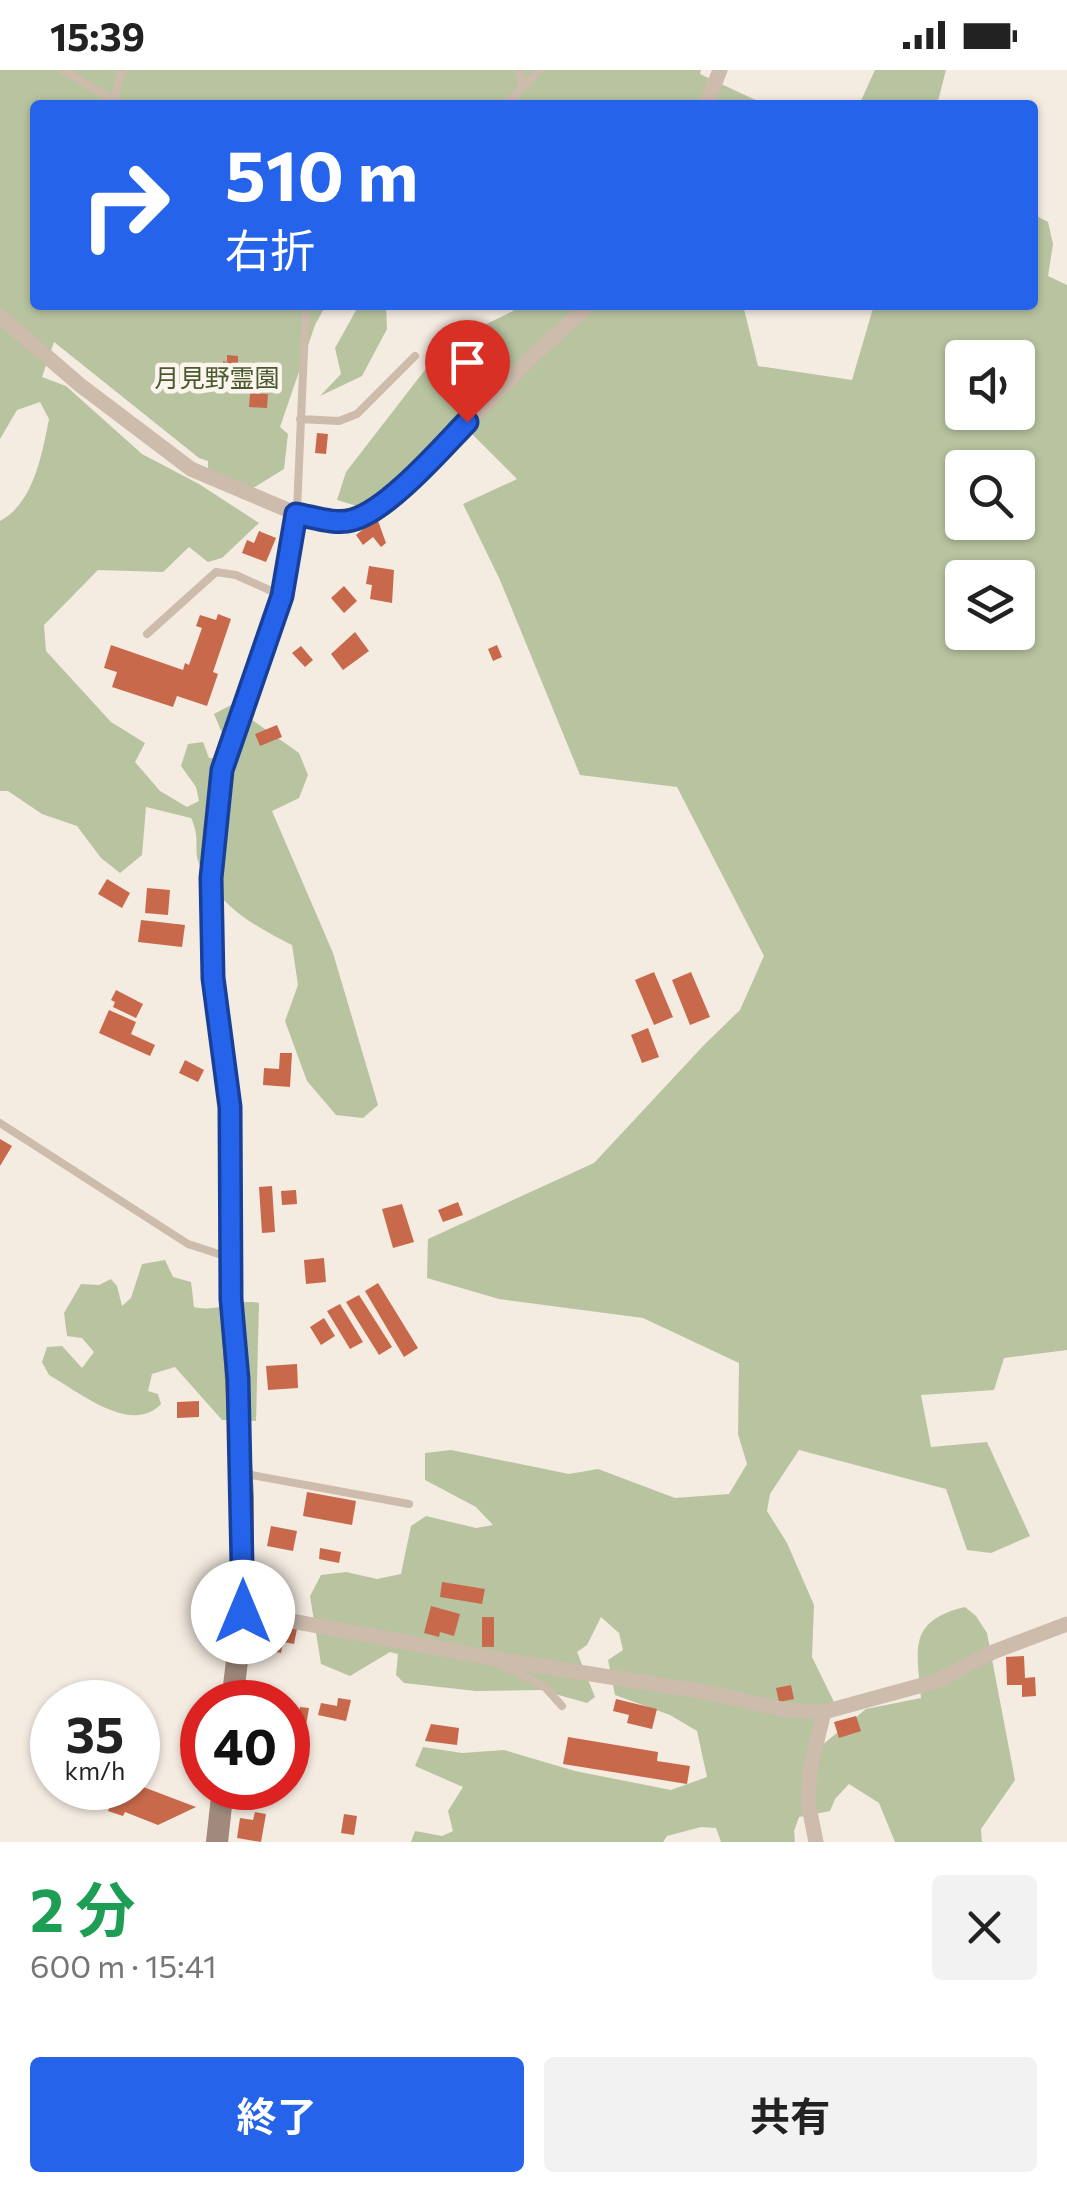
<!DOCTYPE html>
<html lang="ja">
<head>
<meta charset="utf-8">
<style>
  body { margin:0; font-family:Commissioner,"Noto Sans JP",sans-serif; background:#f2f2f2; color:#222; height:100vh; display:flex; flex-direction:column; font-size:38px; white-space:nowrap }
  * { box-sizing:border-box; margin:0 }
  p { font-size:32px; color:#767676 }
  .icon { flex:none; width:55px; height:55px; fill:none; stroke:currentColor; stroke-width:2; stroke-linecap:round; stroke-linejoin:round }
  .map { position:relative; height:1772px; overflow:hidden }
  .side { display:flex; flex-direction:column; background:#fff; flex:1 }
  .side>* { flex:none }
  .hud { position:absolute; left:30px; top:30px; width:1008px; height:210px; border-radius:10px; box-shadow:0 2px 8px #0004; background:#2563eb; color:#fff; overflow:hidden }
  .tools { position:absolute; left:945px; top:270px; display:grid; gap:20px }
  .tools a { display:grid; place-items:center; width:90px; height:90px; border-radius:10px; background:#fff; box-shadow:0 2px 8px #0004; font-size:50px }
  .speed { position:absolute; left:30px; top:1610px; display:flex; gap:20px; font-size:50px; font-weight:700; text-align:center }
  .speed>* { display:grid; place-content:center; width:130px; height:130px; border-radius:50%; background:#fff; box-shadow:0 2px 8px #0004; line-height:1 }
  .speed small { font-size:25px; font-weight:400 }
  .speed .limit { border:15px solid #d22; background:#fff; color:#111 }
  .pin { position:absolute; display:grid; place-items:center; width:85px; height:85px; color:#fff; margin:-102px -42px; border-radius:50% 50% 50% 0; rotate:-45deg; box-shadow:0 0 10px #0007 }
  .pin .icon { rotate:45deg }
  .me { position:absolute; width:110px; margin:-55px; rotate:0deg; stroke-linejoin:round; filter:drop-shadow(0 0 8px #0008) }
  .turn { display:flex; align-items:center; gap:35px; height:210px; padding:0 30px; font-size:45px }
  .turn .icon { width:130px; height:130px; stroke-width:2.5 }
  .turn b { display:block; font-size:70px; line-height:85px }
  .round { display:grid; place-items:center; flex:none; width:105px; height:105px; border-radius:10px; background:#f2f2f2 }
  .head { display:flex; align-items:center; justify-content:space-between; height:170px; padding:0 30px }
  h1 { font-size:60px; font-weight:700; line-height:75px; color:#1e9e55 }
  .button { display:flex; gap:20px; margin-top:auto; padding:20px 30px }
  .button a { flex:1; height:115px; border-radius:10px; background:#2563eb; color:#fff; font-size:40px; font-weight:700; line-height:115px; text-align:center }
  .button a+a { background:#f2f2f2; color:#222 }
  .status { display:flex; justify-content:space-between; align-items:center; height:70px; padding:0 50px; background:#fff; direction:ltr }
  .status svg { height:28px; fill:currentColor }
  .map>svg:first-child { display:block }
</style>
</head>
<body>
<div class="status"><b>15:39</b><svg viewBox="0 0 49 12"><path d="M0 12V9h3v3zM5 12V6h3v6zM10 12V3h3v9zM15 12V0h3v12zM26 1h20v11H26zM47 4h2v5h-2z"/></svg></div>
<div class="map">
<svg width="1067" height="1772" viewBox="0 0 1067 1772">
  <rect width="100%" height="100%" fill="#f4ebe1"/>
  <!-- green -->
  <path fill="#b8c4a0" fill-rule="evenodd" d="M0 0H701L700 4 766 35H35V235H326L315 255 280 357 288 364 284 399 253 418 208 400V391L199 388 54 272 42 307 66 316 142 384 199 414 259 453 222 488 208 492 189 477 163 502 98 500 44 555 46 581 111 652 145 673 135 692 160 721 187 737 199 731 196 717 181 696 188 674 203 672 209 688 233 689 214 644 231 635 299 683 308 705 299 728 272 741 333 883 378 1035 363 1048 336 1045 307 1011 285 951 298 915 292 875C254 856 217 835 199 794 193 780 201 769 191 748L146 737 142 785 120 803 101 788 77 756 42 744 8 721H0V451C34 433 42 384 49 349L40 332 17 340 0 369Z
    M875 0H946L937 35H859Z
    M1033 144 1048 152 1053 174 1048 206 1067 215V1280L1004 1288 994 1320 921 1325 931 1377 987 1372 1030 1466 991 1483 967 1480 946 1419 799 1380 770 1424 767 1441 787 1473 814 1535 812 1587 834 1632 821 1676 866 1639 921 1628C917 1579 907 1551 965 1537L976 1546 987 1563 1015 1710 981 1759 982 1772H895L879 1733 849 1714 835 1729 830 1741 799 1747 794 1761 795 1772H721L716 1758 701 1757 667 1766 663 1772H411L415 1761 442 1766 453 1761 448 1741 463 1717 415 1696 423 1677 462 1683 504 1680 575 1701 671 1720 707 1707 697 1661 670 1645 615 1625 608 1590 623 1580 619 1563 601 1547 587 1575 577 1582 595 1627 587 1633 541 1620 476 1621 404 1613 396 1605 398 1584 390 1582 350 1606 321 1594 310 1526 321 1505 346 1502 377 1509 401 1504 411 1456 426 1446 476 1458 493 1455 476 1437 425 1410V1383L451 1380 569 1404 598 1399 675 1428 729 1424 747 1394 738 1364 739 1293 643 1248 499 1229 427 1208 428 1169 594 1093 704 975 740 940 764 886 677 717 580 705 500 510 463 434 517 409 460 352 379 429 357 436 337 430 346 402 438 283 468 263 513 241 514 235H743L758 296 852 310 874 235H1032ZM962 288H1018V342H962ZM962 398H1018V452H962ZM962 508H1018V562H962Z
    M359 235H386L387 259 362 306 320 326 341 304 335 278Z
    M165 1190 173 1207 191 1212 194 1237C217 1243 236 1228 259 1233L256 1351 222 1350 175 1297 152 1304 148 1321 158 1324 161 1334C131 1366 78 1321 49 1305L42 1292 47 1277 62 1276 82 1298 94 1282 82 1268 67 1266 64 1243 81 1214 99 1215 111 1209 117 1216 122 1236 131 1228 142 1194Z"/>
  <!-- building -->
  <path fill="#c8694b" d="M227 285 238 286V294L241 295 238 317H226L227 305H223V291L227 292Z
    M250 323 268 324 267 338 249 337Z
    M317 363 328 364 326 384 315 383Z
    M377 448 386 473 381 477 373 467 363 475 356 465Z
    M259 461 276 468 266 492 242 483 247 470 254 473Z
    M369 496 394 500 392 533 370 529 372 515 366 514Z
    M344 516 357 531 344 543 331 528Z
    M218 544 231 549 213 602 218 604 207 636 177 626 173 637 112 617 117 602 104 598 111 575 183 600 185 593 189 595 202 558 196 556 200 545 216 550Z
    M355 562 369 581 343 600 331 584Z
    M497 575 502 587 493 591 488 579Z
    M301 576 313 590 305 597 292 583Z
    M277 655 282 667 260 676 255 664Z
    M107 809 130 823 122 838 98 824Z
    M147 818 170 820 168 845 145 843Z
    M141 850 185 855 182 877 138 872Z
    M654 902 673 947 654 955 635 910Z
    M691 902 710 947 690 955 672 910Z
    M116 920 143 934 136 948 113 937 115 932 111 930Z
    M109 940 136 952 131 964 155 975 150 986 99 963Z
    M648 958 659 987 642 993 631 965Z
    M280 983H292L290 1017 263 1015 264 998 279 999Z
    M185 990 204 1000 198 1012 179 1003Z
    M0 1069 12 1076 0 1096Z
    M272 1116 275 1162 262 1163 259 1117Z
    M296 1120 297 1134 282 1135 281 1121Z
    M458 1132 463 1145 443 1152 438 1140Z
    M402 1134 414 1172 393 1178 382 1139Z
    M324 1188 326 1212 306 1214 304 1190Z
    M378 1213 418 1278 404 1287 365 1221Z
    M359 1225 392 1277 379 1285 346 1232Z
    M340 1234 363 1272 350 1279 327 1241Z
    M324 1248 335 1266 321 1275 310 1257Z
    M297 1294 298 1318 268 1320 266 1296Z
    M199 1331V1347L177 1348V1332Z
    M307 1422 356 1431 352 1455 303 1446Z
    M271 1456 297 1461 293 1481 267 1476Z
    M320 1478 341 1482 339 1493 319 1489Z
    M442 1512 485 1519 482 1534 440 1527Z
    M431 1536 460 1544 454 1566 440 1562 439 1567 424 1563Z
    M482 1547H494V1577H482Z
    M261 1553 297 1559 294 1574 283 1572 281 1583 270 1581 271 1576 257 1574Z
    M1024 1586 1025 1608 1035 1607 1036 1626 1022 1627V1615H1007L1006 1587Z
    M791 1615 794 1629 779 1632 776 1618Z
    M338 1628 351 1630 346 1651 318 1645 321 1633 337 1636Z
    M616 1629 657 1639 652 1659 627 1653 629 1645 613 1641Z
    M300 1637 309 1638 306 1655 297 1654Z
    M856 1646 861 1661 839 1668 834 1652Z
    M431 1654 459 1658 457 1675 425 1671Z
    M568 1667 658 1682 657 1691 690 1696 687 1714 563 1694Z
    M138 1715 196 1737 158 1755 125 1742 123 1746 108 1741 117 1718H138Z
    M257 1722 270 1726 267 1735 254 1731Z
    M255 1742 266 1744 261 1772 237 1768 240 1748 253 1750Z
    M344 1744 357 1746 354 1765 341 1763Z"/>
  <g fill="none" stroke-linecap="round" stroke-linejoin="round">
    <!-- lane -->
    <path stroke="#cdbbac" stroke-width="8" d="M63 0 121 35
      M519 0 522 17
      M114 31 122 0
      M505 35 540 0
      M300 349 339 351 357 344 415 286
      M297 440 306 235
      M147 564 216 502 236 505 278 524
      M0 1053 188 1174 228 1187
      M246 1404 409 1434
      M501 1595 544 1616 562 1636"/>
    <!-- street -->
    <path stroke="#cdbbac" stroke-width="15" d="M706 35 720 0
      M0 246 80 315 191 399 297 444 348 452 385 431 422 398 535 284 589 235
      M243 1542 503 1590 705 1622 786 1640 824 1642 937 1611 993 1582 1067 1554
      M816 1772 808 1732 810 1699 824 1642"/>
    <!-- secondary -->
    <path stroke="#a18a7d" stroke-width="22" d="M232 1632 243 1542V1427L231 1229 230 1037 213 908 211 808 221 700 282 526 297 444
      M217 1772 223 1718"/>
  </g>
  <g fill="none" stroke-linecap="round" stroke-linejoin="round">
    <!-- route casing -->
    <g stroke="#184099" stroke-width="25">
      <path id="route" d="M243 1542 238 1309 231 1229 230 1037 213 908 211 808 222 700 282 526 296 444C313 447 336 455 352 450 387 441 441 379 467 352"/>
    </g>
    <!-- route -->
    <use href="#route" stroke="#2563eb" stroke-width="18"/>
  </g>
  <g text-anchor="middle" stroke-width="9" stroke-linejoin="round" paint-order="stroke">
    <!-- park labels -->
    <g font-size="25" fill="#4a5a2e" stroke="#fbf5ee">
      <text x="217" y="317">月見野霊園</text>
    </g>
  </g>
</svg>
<div class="tools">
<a><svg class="icon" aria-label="sound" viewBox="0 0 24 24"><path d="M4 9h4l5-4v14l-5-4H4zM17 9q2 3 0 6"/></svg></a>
<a><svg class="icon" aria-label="search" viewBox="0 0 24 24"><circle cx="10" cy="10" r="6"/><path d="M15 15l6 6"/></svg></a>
<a><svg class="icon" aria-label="layers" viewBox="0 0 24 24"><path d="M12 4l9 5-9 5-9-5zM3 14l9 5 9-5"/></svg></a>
</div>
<div class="speed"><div>35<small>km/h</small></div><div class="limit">40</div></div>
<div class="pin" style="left:467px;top:352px;background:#d93025"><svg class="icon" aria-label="arrive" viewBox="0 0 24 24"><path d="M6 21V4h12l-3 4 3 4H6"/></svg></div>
<svg class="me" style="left:243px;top:1542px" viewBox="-20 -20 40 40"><circle r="19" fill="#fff"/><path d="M0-13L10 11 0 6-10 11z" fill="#2563eb"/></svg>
<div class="hud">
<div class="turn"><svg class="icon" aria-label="right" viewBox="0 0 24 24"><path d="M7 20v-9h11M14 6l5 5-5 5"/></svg><div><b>510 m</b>右折</div></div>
</div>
</div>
<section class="side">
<div class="head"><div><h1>2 分</h1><p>600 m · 15:41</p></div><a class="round"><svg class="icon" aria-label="close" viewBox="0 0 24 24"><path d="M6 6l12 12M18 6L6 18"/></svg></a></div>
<div class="button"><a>終了</a><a>共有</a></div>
</section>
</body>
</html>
